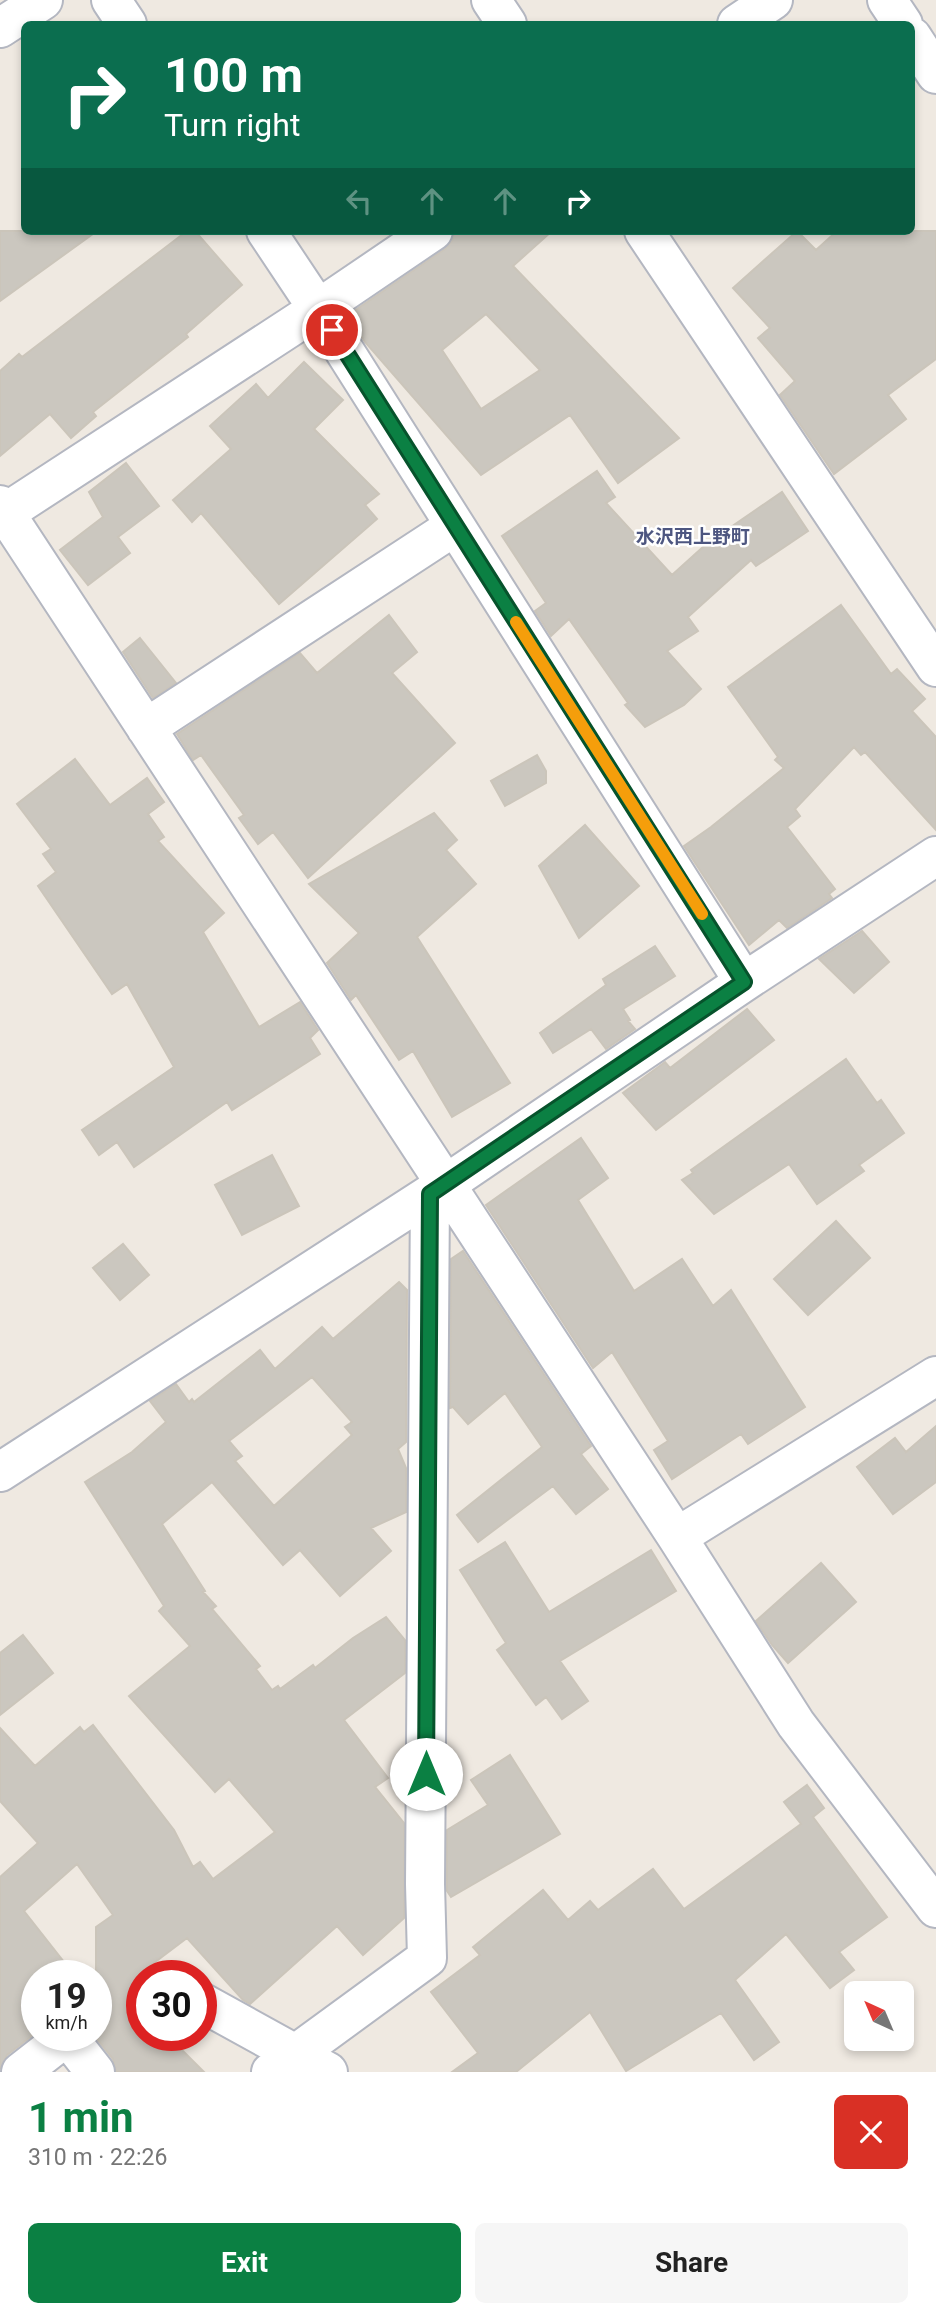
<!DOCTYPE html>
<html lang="en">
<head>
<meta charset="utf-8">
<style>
  body { margin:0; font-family:Roboto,"Noto Sans JP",sans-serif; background:#f6f6f6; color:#222; height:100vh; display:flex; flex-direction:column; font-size:26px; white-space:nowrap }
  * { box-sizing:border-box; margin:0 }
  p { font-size:23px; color:#767676 }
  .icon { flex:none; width:38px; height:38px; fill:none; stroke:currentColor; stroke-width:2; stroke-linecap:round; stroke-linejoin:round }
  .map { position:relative; height:2072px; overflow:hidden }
  .side { display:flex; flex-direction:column; background:#fff; flex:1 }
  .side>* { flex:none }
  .top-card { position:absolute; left:21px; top:21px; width:894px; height:214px; border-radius:10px; box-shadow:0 4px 10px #0003; background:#0b6e4f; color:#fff; overflow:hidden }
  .needle { width:46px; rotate:316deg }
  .fabs { position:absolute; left:844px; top:1981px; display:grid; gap:14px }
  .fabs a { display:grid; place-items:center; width:70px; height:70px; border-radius:10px; background:#fff; box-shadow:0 4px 10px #0003; font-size:35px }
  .speed { position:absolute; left:21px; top:1960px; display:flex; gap:14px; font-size:35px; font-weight:700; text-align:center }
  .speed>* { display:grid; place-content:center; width:91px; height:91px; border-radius:50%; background:#fff; box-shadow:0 4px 10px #0003; line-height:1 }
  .speed small { font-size:18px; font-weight:400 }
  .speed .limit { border:10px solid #d22; background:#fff; color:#111 }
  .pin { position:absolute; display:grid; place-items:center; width:60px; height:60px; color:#fff; margin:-30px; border:4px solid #fff; border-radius:50%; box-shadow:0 2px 7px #0007 }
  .me { position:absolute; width:77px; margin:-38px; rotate:0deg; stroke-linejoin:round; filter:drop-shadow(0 0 5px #0008) }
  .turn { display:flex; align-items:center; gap:24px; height:147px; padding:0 28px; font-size:32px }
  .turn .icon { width:91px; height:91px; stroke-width:2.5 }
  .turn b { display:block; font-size:49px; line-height:60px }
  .lanes { display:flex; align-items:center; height:66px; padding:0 28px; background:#0003; justify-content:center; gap:35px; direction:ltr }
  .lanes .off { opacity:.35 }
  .round { display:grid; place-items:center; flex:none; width:74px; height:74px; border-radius:10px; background:#f6f6f6 }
  .head { display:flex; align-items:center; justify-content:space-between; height:119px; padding:0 28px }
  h1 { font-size:42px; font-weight:700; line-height:52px; color:#0b8043 }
  .action { display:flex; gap:14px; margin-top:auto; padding:14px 28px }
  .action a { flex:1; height:80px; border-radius:10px; background:#0b8043; color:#fff; font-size:28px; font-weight:700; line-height:80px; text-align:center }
  .action a+a { background:#f6f6f6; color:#222 }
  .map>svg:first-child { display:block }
</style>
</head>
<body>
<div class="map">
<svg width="936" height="2072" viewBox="0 0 936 2072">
  <rect width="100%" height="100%" fill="#efe9e1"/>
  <!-- building -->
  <path fill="#cbc7bf" stroke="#cbc5ba" stroke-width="2" fill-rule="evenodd" d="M0 231H97L0 301Z
    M187 231H195L242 285 186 334 188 337 93 412 96 416 71 438 50 414 0 456V371L19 354 22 357Z
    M455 231H552L513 266 679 438 618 483 570 415 481 475 365 342 348 315 445 249 452 241ZM486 314 540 370 481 409 442 350Z
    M797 231 816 250 837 231H936V359L888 395 906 419 834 474 780 395 795 381 758 338 770 328 733 288Z
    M304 362 343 400 314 429 379 494 365 505 377 519 279 604 201 513 192 522 173 500 231 449 210 426 256 384 268 398Z
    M126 463 159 506 118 537 130 553 88 585 60 550 103 517 89 492Z
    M597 471 615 497 606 503 672 575 723 529 725 531 782 492 808 531 756 566 751 560 688 617 698 631 667 651 701 689 684 705 645 727 625 705 628 703 569 619 551 636 535 611 546 603 502 536Z
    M841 605 891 674 897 669 925 699 912 711 936 737V830L865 752 861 755 854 747 795 809 800 816 787 827 835 889 829 894 832 898 787 928 779 920 749 945 684 846 711 827 784 768 775 760 778 757 728 687Z
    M389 615 417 652 392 673 455 743 308 878 273 832 258 844 239 818 244 815 201 755 193 760 177 734 300 653 317 673Z
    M140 638 176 683 153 698 123 652Z
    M537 755 546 771V783L505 806 491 781Z
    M75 759 110 805 147 778 164 802 148 814 164 837 158 841 224 913 203 932 259 1027 300 1002 318 1030 310 1038 320 1054 232 1110 227 1102 134 1167 117 1142 99 1155 82 1130 174 1067 127 984 112 994 38 886 56 872 43 854 51 849 17 804Z
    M434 813 457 840 446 850 476 884 417 937 510 1083 452 1117 413 1051 399 1060 356 995 351 1000 327 963 359 933 309 884Z
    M585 825 639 886 579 938 539 866Z
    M862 931 889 962 854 993 819 959Z
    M655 946 675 976 623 1009 630 1020 628 1021 635 1029 606 1049 591 1029 553 1053 540 1033 606 985 603 979Z
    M747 1009 774 1040 656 1130 623 1093 665 1062 670 1068Z
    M846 1059 877 1103 881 1100 904 1133 859 1165 864 1171 817 1204 789 1164 714 1214 682 1180 693 1173 691 1170Z
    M581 1138 608 1178 578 1200 634 1291 682 1259 713 1306 731 1290 805 1407 748 1444 741 1434 672 1479 654 1450 668 1441 612 1352 593 1368 486 1205Z
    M272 1155 299 1206 242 1235 215 1185Z
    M836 1221 870 1258 808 1315 774 1279Z
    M123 1244 149 1275 120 1300 93 1268Z
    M463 1251 591 1446 581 1454 608 1489 576 1514 553 1486 478 1542 457 1515 542 1447 505 1393 468 1424 453 1407 450 1408 451 1259Z
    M399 1282 407 1290 406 1442 398 1449 406 1468V1512L371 1528 391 1551 340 1596 300 1550 283 1565 212 1482 162 1524 205 1591 203 1592 216 1606 212 1609 260 1666 256 1669 272 1690 278 1686 280 1689 313 1665 315 1668 353 1638 386 1617 405 1640V1673L344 1720 388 1778 375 1787 404 1823V1918L363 1955 337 1926 250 2004 243 2000 187 1938 142 1972V2035H167L204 2072H116L113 2059 96 2038V1927L113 1915 77 1864 24 1911 75 1976H37V2032L7 2055 0 2069V1877L38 1843 0 1801V1728L35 1766 80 1727 84 1732 93 1725 174 1830 193 1867 200 1862 213 1879 275 1832 229 1779 215 1792 129 1696 190 1646 159 1611 164 1606 85 1482 132 1452 166 1422 150 1401 176 1384 189 1402 192 1399 194 1402 260 1350 275 1369 322 1327 333 1339ZM312 1377 352 1422 345 1427 352 1435 274 1506 235 1461 242 1456 229 1441Z
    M936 1426V1482L893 1514 857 1467 895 1438 906 1452Z
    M505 1542 549 1612 651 1550 676 1591 560 1661 588 1701 562 1719 546 1697 536 1705 497 1650 506 1643 460 1570Z
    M821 1563 856 1602 788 1663 772 1645 756 1621Z
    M23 1635 53 1673 0 1715V1653Z
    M510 1755 560 1834 451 1897 447 1891V1830L488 1805 471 1780Z
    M807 1785 824 1808 813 1817 887 1917 839 1952 854 1970 830 1988 786 1934 735 1980 779 2042 754 2060 721 2013 626 2071 590 2012 516 2072H452L478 2053 431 1992 480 1955 473 1947 543 1890 568 1920 590 1901 598 1910 653 1869 684 1909 801 1824 784 1802Z"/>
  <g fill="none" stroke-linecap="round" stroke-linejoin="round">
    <!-- minor casing -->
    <g stroke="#b4b7c1" stroke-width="42">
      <path id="minor" d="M111 0 127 24
        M491 0 507 24
        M887 0 903 24
        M737 24 773 0
        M0 28 43 0
        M912 37 936 74
        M266 231 318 309 744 982
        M644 231 936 667
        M0 505 677 1537 796 1724 936 1908
        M5 513 318 309 433 231
        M146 728 455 526
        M0 1472 446 1184 744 982 936 856
        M677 1537 936 1376
        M201 2002 328 2072
        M21 2072 67 2036 95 2072
        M271 2072 427 1958 425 1884 430 1194"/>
    </g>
    <!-- minor -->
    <use href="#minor" stroke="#fff" stroke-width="38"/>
  </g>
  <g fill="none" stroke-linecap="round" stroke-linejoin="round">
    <!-- route casing -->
    <g stroke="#07532c" stroke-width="18">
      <path id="route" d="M332 330 744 982 430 1194 426 1774"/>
    </g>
    <!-- route -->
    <use href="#route" stroke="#0b8043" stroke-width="12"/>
    <!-- slow -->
    <path stroke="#f59e0b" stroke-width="12" d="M516 622 702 914"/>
  </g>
  <g text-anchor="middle" stroke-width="5" stroke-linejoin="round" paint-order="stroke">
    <!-- neighbourhood labels -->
    <g font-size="19" font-weight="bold" fill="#4d5680" stroke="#fff">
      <text x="693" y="543">水沢西上野町</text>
    </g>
  </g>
</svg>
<div class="fabs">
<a><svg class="needle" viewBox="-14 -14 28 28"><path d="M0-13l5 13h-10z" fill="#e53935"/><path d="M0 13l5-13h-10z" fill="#767676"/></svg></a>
</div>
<div class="speed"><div>19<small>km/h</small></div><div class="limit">30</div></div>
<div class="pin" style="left:332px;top:330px;background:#d93025"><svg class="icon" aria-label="arrive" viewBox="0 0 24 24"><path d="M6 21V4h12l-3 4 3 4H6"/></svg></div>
<svg class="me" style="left:426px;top:1774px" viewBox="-20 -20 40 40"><circle r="19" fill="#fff"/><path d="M0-13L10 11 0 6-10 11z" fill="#0b8043"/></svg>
<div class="top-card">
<div class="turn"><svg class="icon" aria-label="right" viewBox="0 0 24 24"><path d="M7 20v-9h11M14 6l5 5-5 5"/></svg><div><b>100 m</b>Turn right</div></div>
<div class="lanes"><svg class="icon off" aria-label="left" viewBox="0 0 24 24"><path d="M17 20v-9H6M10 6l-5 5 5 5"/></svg><svg class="icon off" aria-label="ahead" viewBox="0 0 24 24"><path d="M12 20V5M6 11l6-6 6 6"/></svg><svg class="icon off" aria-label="ahead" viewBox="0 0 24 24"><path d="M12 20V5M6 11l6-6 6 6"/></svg><svg class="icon" aria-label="right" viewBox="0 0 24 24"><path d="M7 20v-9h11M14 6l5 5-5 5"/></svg></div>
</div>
</div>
<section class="side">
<div class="head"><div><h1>1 min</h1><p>310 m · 22:26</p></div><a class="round" style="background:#d93025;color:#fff"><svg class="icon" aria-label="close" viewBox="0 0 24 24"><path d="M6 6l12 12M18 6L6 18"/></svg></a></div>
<div class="action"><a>Exit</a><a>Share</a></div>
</section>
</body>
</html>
